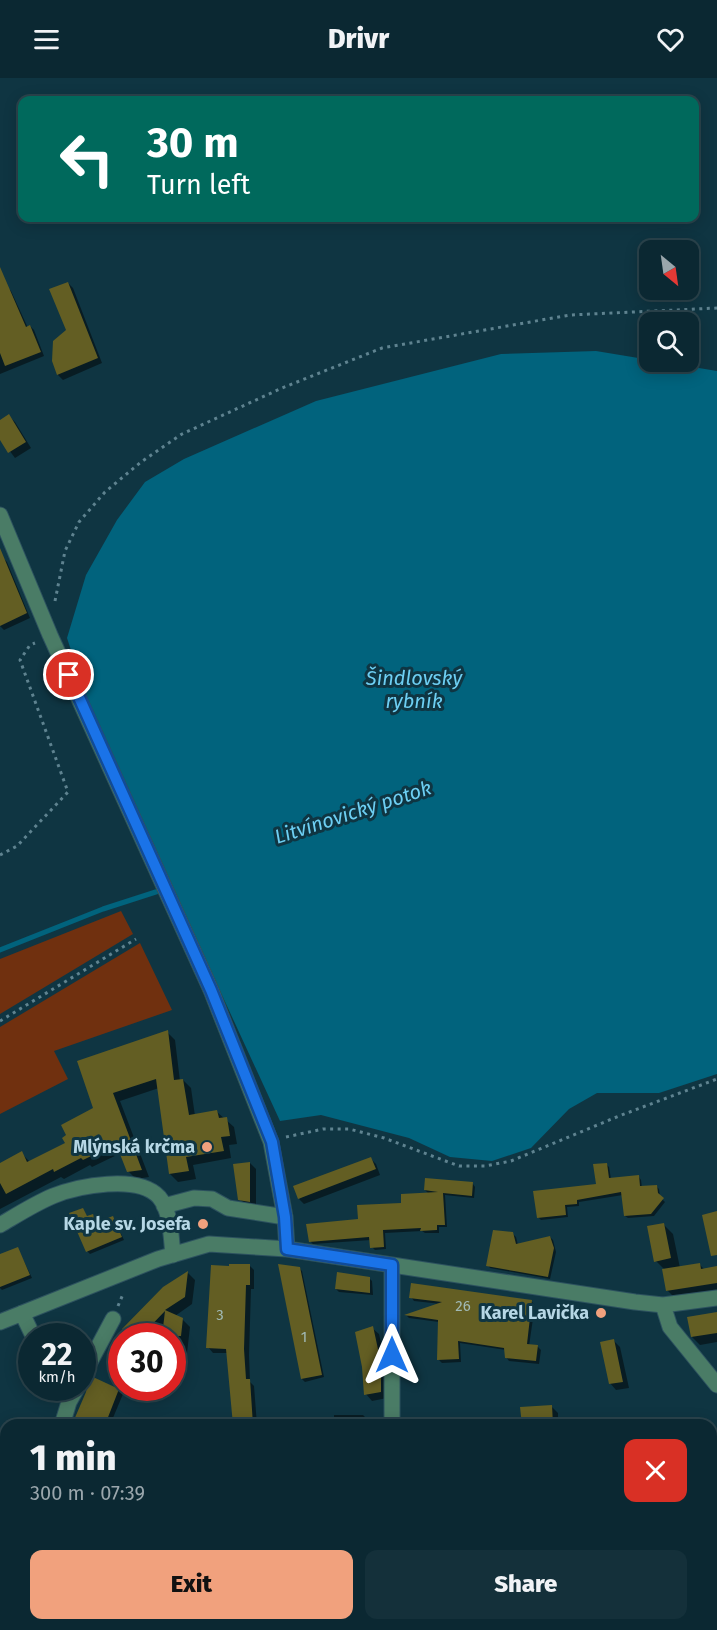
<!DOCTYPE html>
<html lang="en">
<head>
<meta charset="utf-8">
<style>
  body { margin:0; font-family:"Fira Sans",sans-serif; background:#14303a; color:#f1f3f6; height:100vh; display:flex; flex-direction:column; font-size:22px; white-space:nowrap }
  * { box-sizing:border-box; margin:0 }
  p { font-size:20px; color:#9aa6ac }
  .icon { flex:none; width:33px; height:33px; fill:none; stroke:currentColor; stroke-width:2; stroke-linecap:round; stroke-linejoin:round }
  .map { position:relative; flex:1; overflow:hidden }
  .sheet { position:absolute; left:0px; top:1341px; width:717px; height:212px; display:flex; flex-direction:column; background:#0b2832; border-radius:18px 18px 0 0; box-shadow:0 3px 15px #0003,0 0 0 2px #2b444d }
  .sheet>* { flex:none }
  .guide { position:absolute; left:18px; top:18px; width:681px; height:126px; border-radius:12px; box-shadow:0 3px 15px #0003,0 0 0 2px #2b444d; background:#00695c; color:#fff; overflow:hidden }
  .needle { width:39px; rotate:151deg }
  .buttons { position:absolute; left:639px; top:162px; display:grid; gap:12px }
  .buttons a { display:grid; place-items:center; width:60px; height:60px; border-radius:12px; background:#0b2832; box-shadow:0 3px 15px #0003,0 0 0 2px #2b444d; font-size:30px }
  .speed { position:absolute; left:18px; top:1245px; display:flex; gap:12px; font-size:30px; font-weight:700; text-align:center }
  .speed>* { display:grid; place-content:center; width:78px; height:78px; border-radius:50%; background:#0b2832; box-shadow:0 3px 15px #0003,0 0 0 2px #2b444d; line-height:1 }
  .speed small { font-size:15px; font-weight:400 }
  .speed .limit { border:9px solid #d22; background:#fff; color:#111 }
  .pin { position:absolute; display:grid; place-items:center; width:51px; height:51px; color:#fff; margin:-26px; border:3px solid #fff; border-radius:50%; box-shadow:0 2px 6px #0007 }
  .me { position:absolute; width:66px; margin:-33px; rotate:0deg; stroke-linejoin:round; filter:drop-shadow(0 0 4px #0008) }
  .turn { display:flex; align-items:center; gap:21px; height:126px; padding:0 30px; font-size:27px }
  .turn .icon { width:78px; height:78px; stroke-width:2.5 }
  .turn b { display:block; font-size:42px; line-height:51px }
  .round { display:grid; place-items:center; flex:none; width:63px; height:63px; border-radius:12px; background:#14303a }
  .headline { display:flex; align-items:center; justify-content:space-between; height:102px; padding:0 30px }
  h1 { font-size:36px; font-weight:800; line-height:45px }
  .action { display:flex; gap:12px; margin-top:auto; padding:12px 30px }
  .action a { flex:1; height:69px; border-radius:12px; background:#f1a17d; color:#111; font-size:24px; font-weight:800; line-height:69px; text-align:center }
  .action a+a { background:#14303a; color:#f1f3f6 }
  header { display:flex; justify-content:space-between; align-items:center; height:78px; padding:0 30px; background:#0b2832; font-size:27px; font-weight:800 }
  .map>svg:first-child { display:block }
</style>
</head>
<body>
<header><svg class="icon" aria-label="menu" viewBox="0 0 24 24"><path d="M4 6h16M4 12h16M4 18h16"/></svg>Drivr<svg class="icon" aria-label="heart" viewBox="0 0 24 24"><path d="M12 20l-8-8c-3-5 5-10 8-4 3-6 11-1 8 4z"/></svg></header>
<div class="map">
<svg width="717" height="1552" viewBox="0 0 717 1552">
  <rect width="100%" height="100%" fill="#0f3542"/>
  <!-- green -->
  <path fill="#70300f" d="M121 833 133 856 0 936V881Z
    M140 865 172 932 54 973 68 1001 0 1036V949Z"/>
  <!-- water -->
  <path fill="#01637d" d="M596 273 717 293V996L659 1015H597L569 1031 531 1070 492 1083 450 1079 409 1060 321 1037 280 1043 91 633 67 560 86 497 117 442 145 404 184 381 316 323 501 276Z"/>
  <!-- shadow -->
  <path fill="#0007" d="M68 205 73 210 102 285 63 302 58 297 53 283 68 253Z
    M7 209 11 213 28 250 30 248 34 252 44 278 0 296V212Z
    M9 338 15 344 31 370 15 380 0 360V343Z
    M3 480 7 484 30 540 4 552 0 548V481Z
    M167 954 175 962 180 1003 183 1002 191 1010 195 1038 217 1034 234 1049 237 1066 229 1067 231 1080 193 1087 196 1101 178 1104 170 1096 159 1010 120 1023 149 1099 136 1101 128 1093 121 1075 92 1089 90 1087 64 1101 61 1099 0 1131V1087L21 1075 30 1084 67 1065 95 1031Z
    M371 1081 376 1086 380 1097 304 1126 299 1121Z
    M250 1085 256 1091V1129L247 1128 240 1121Z
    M606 1086 609 1089 611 1101 639 1099 641 1102 642 1110 656 1108 659 1111 660 1119 665 1124 654 1138 628 1140 625 1138 623 1117 579 1124V1128L567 1129 568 1139 541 1142 538 1139 597 1107Z
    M473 1106 475 1109 474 1120 445 1117 447 1149H439V1155H425L422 1153 385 1155 386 1171 375 1172 372 1169 371 1162 313 1166 310 1163 429 1116 425 1112Z
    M83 1132 88 1140 93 1138 98 1146 113 1139 124 1162 90 1176 87 1173Z
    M663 1146 673 1156 680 1190 700 1187 705 1192 717 1189V1212L674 1219 667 1212 664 1191 656 1183Z
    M513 1156 516 1159 518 1167 550 1159 553 1162 556 1174 550 1201 490 1190 488 1187Z
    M18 1171 32 1200 2 1212 0 1210V1178Z
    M249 1187 254 1192V1211H251L249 1277 250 1304 254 1308 257 1347H241L228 1275H213L208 1269Z
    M299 1190 302 1193 324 1299 305 1304 302 1301Z
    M188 1195 195 1202 192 1226 175 1238 182 1241 190 1249 184 1301 172 1300V1258H164L165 1249 156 1258H131L124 1251 164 1210Z
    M369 1200 372 1203 373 1217 339 1214 336 1211Z
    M411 1219 532 1224 535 1227 529 1268 538 1269 541 1272 539 1286 509 1283 506 1279V1272L460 1265 461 1284 442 1285 439 1282V1244L409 1240 407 1238 441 1226 414 1223Z
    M717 1236V1264L700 1267 692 1259Z
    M372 1250 379 1256 387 1292V1320L372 1323 366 1316 364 1288Z
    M614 1263 620 1269 629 1310 616 1312 610 1305Z
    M118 1312 123 1316 110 1347H82L75 1342Z
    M551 1328 558 1335V1347H523Z
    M334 1337H363L366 1340V1347H334Z
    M295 1344 298 1347H259Z
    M717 1425V1450L713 1451 711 1450V1426Z
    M0 1431 6 1435V1453L0 1462Z
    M258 1546H313V1548L299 1552H259Z
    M425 1546H454L455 1550H447V1552H426Z
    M487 1546H534V1552H488Z"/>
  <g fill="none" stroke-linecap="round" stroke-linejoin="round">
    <!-- stream -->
    <path stroke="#01637d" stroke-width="5" d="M0 872 103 831 165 811"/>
  </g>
  <!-- building -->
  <path fill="#635e23" d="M0 189 26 249 30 247 41 274 5 288 0 275Z
    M68 204 98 280 57 297 52 283 53 263 66 252 49 211Z
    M9 336 26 364 8 375 0 362V342Z
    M0 470 27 535 0 548Z
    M168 952 174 1002 183 1001 189 1037 217 1032 219 1040 227 1039 230 1058 221 1059 224 1073 186 1079 189 1093 169 1096 156 1001 113 1015 142 1092 127 1094 116 1066 83 1082 81 1080 54 1094 53 1091 6 1116 0 1105V1085L22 1073 27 1084 65 1065 62 1060 66 1057 61 1047 93 1030 77 983Z
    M371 1079 376 1091 298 1121 293 1108Z
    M250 1084V1124L238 1122 233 1086Z
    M607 1085 609 1100 639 1097 640 1108 657 1107 658 1115 664 1120 651 1136 624 1138 621 1114 577 1122V1126L565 1127 566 1137 537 1140 533 1113 596 1106 593 1086Z
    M425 1100 473 1104 472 1118 443 1115 445 1147H437V1152L420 1153 421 1150 383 1152 384 1169 370 1170 369 1159 309 1164 306 1146 358 1141 357 1127 401 1125V1116L438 1114 424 1112Z
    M83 1130 87 1138 93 1136 97 1144 113 1138 122 1159 86 1174 69 1135Z
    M717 1133V1177L711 1178 702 1137Z
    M664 1145 671 1180 654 1184 647 1148Z
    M493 1152 513 1154 516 1166 550 1158 554 1170 548 1199 486 1188Z
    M18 1169 30 1197 0 1209V1176Z
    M700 1185 701 1191 717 1188V1205L666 1213 662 1191Z
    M229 1186H250V1207H246L244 1271 246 1301H250L253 1347H233L226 1271 206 1270 211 1187 229 1188Z
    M278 1186 300 1189 322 1297 301 1301Z
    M188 1193 185 1219 165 1232 183 1240 181 1258H162L165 1233 141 1258H129L122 1251 163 1209Z
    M337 1194 370 1199V1215L335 1211Z
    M411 1205 532 1222 527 1266 538 1267 536 1283 505 1280 504 1270 458 1263 459 1281 437 1282 438 1242 404 1237 442 1224 409 1220Z
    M717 1234V1255L691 1259 687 1239Z
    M373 1248 381 1285V1314L364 1317 362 1289 355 1254Z
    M614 1261 623 1304 609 1306 600 1264Z
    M93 1299 119 1311 105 1347H85L74 1342 86 1314 87 1308Z
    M552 1327 553 1347H522L520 1329Z"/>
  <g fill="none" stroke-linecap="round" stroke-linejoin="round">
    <!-- minor casing -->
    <g stroke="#2d525f" stroke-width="17">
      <path id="minor" d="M0 437 50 557 211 912 271 1064 285 1139 287 1171
        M164 1128 194 1120 212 1121 228 1130 285 1139
        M0 1147C17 1137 34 1126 53 1118 78 1108 138 1096 159 1119 171 1133 171 1159 173 1177
        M663 1227 670 1249 717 1307
        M22 1235 33 1258
        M0 1244 158 1181 209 1166 287 1171 635 1224 663 1227 717 1220
        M82 1299 113 1241
        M62 1347 69 1324 77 1310
        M392 1347V1187
        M0 1485 6 1480
        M383 1546V1552"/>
    </g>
    <!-- path -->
    <path stroke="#5f8390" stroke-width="3" stroke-dasharray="3 4.5" stroke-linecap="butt" d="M55 523 65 473 79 444 105 414 141 384 182 356 282 310 382 270 570 237 717 230
      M0 777 17 768 68 714 20 582 30 567 35 565
      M0 943 136 861
      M286 1059 323 1051H349L384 1060 459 1088H485L511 1083 619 1038 717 1001
      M118 1228 123 1216"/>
    <!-- minor -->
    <use href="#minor" stroke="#4a7c66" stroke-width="15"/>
  </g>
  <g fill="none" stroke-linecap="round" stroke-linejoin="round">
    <!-- route casing -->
    <g stroke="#114b97" stroke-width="15">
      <path id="route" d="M69 597 211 912 272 1064 285 1139 287 1171 392 1187V1277"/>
    </g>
    <!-- route -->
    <use href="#route" stroke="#1a73e8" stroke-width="10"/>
  </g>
  <!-- markers -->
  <g fill="#f1a17d" stroke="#0f3542" stroke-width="2">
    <circle cx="207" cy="1069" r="6"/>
    <circle cx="203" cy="1146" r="6"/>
    <circle cx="601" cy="1235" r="6"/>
  </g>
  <g text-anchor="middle" stroke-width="6" stroke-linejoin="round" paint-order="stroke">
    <!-- number labels -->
    <g font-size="15" fill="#a1b9b4">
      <text x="463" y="1233">26</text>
      <text x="220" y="1242">3</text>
      <text x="304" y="1264">1</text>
    </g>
    <!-- poi labels -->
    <g font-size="18" font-weight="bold" fill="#b6d7e5" stroke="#0f3542" text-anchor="end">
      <text x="195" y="1075">Mlýnská krčma</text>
      <text x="191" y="1152">Kaple sv. Josefa</text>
      <text x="589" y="1241">Karel Lavička</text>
    </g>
    <!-- water labels -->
    <g font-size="20" font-style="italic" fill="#6dcff3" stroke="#0f3542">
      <text x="414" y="607">Šindlovský<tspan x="414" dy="23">rybník</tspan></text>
      <text transform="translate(353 734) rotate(-18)" y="7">Litvínovický potok</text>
    </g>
  </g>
</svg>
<div class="buttons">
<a><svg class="needle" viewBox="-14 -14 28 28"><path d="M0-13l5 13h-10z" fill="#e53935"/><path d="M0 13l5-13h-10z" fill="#9aa6ac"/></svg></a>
<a><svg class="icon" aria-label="search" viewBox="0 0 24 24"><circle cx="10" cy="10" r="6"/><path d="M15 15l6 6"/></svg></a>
</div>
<div class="speed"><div>22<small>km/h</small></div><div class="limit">30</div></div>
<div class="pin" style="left:69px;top:597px;background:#d93025"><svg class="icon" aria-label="arrive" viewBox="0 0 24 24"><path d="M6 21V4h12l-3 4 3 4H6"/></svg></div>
<svg class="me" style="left:392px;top:1277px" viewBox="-20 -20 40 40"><path d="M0-17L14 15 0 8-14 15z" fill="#1a73e8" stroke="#fff" stroke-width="4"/></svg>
<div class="guide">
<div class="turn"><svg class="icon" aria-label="left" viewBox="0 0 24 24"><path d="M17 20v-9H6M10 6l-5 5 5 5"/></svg><div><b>30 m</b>Turn left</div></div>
</div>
<section class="sheet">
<div class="headline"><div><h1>1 min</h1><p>300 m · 07:39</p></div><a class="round" style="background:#d93025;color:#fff"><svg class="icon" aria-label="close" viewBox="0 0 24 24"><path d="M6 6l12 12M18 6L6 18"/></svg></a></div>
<div class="action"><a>Exit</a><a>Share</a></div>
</section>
</div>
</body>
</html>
